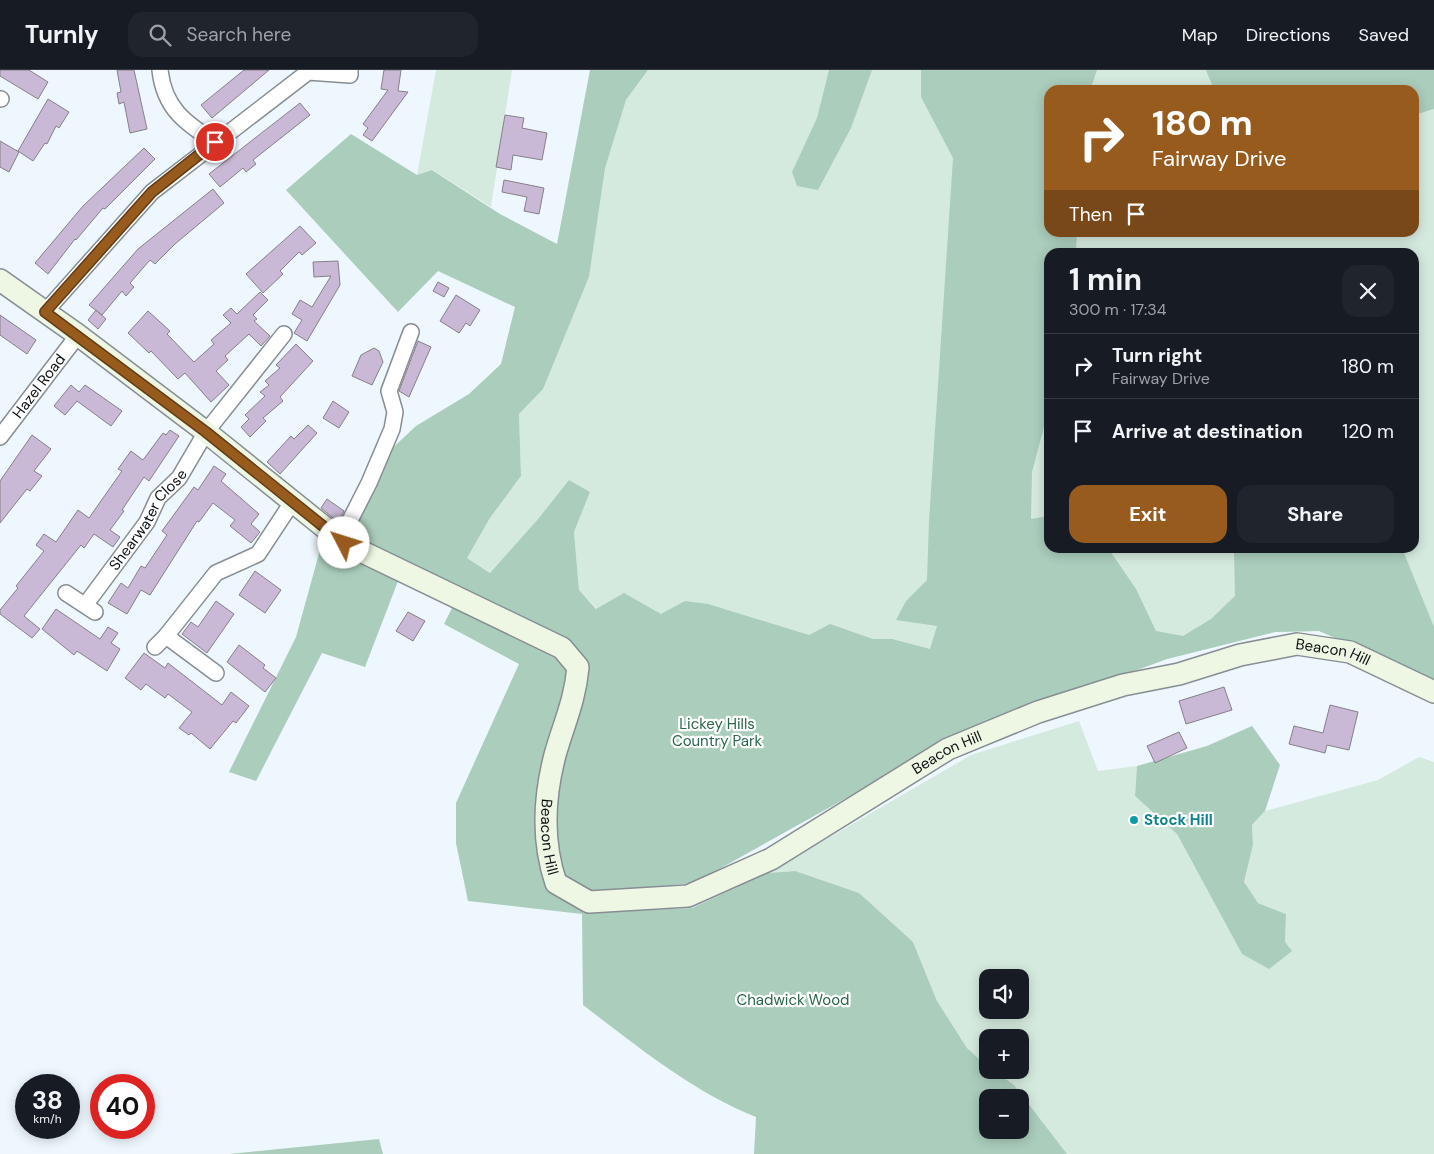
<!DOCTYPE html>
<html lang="en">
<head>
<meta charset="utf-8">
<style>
  body { margin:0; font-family:"DM Sans",sans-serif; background:#20242c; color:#f1f3f6; height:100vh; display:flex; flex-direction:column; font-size:19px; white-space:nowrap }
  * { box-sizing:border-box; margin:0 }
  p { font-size:16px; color:#9ea1a6 }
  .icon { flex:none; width:28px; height:28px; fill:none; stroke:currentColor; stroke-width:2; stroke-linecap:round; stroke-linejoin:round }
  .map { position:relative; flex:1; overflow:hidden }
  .details { position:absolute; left:1044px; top:178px; width:375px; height:305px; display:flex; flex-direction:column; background:#171b24; border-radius:15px; box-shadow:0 2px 12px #0003 }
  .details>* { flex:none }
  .banner { position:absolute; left:1044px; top:15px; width:375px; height:152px; border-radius:15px; box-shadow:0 2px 12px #0003; background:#985b1e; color:#fff; overflow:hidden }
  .buttons { position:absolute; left:979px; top:899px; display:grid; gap:10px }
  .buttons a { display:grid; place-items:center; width:50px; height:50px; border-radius:10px; background:#171b24; box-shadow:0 2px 12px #0003; font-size:25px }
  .speed { position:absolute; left:15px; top:1004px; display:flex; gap:10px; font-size:25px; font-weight:700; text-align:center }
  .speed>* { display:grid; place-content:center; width:65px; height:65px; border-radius:50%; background:#171b24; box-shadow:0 2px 12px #0003; line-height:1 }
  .speed small { font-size:12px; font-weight:400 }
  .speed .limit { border:8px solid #d22; background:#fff; color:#111 }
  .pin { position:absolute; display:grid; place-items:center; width:42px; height:42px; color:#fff; margin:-21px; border:2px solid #fff; border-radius:50%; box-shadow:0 1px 5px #0007 }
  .me { position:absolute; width:55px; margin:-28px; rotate:310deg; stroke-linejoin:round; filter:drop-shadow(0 0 4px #0008) }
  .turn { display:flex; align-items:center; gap:18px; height:105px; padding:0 25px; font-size:22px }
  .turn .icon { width:65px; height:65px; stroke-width:2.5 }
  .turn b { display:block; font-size:35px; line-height:42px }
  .then { display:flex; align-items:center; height:48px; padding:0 25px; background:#0003; gap:10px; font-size:19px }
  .round { display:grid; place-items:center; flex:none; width:52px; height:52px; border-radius:15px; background:#20242c }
  .overview { display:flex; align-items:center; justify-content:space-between; height:85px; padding:0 25px }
  h1 { font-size:30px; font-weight:700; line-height:38px }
  .cta { display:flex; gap:10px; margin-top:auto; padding:10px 25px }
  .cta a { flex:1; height:58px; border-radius:15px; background:#985b1e; color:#fff; font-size:20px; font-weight:700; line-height:58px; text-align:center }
  .cta a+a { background:#20242c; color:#f1f3f6 }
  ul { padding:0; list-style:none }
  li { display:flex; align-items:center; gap:15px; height:65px; padding:0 25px; border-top:1px solid #363941 }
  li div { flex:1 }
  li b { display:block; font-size:19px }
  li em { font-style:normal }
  header { display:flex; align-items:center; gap:30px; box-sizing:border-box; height:70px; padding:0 25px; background:#171b24; border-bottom:1px solid #363941 }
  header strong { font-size:24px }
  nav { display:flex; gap:28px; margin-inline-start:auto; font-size:18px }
  .search { width:350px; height:45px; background:#20242c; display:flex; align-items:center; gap:12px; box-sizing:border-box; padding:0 18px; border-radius:15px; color:#9ea1a6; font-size:19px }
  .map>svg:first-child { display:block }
</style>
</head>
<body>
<header>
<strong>Turnly</strong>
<div class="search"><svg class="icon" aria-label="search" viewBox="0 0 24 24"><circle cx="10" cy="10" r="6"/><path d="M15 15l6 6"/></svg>Search here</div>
<nav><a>Map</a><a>Directions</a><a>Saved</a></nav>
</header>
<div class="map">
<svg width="1434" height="1084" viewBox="0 0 1434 1084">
  <rect width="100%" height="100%" fill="#eef6fe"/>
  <!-- green -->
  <path fill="#d5eadf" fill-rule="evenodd" d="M436 0H512L491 137 433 100 417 105Z
    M648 0H1434V610L1319 561 1275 562 1167 589 959 665 694 813 597 539 579 520 574 462 590 422 569 410 538 449 490 503 467 488 490 448 521 406 519 344 543 318 589 207 604 98 626 30ZM1049 20H1414V162H1049ZM1049 182H1414V478H1049Z
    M1079 651 1098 701 1137 696 1135 726 1177 764 1242 884 1285 872 1286 844 1258 833 1244 813 1253 775 1252 755 1265 741 1378 710 1419 687 1434 692V1084H1067L1014 1015 993 1000H1020V968H988L987 996 967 978 937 931 913 872 795 801 768 803 971 685ZM988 908H1020V940H988Z"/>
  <!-- forest -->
  <path fill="#abcdbc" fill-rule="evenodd" d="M590 0H648L626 30 605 98 589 207 543 319 519 344 521 406 490 448 467 488 490 503 538 449 569 410 590 422 574 462 579 520 596 539 624 523 661 544 685 531 708 534 809 565 830 554 873 569H892L930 579 937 556 896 550 906 531 927 510 929 451 953 88 921 27V0H1097L1090 20H1049V162L1077 163 1076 182H1049V338L1032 402 1031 449 1049 446V478H1108L1136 519 1156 561 1183 566 1211 549 1235 526 1234 482 1231 478H1402L1434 557V610L1319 561 1275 562 1167 589 959 665 694 813 595 822 583 843 692 838 768 803 795 801 859 823 913 872 937 931 967 978 987 996 988 1000H993L1014 1015 1067 1084H754L756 1047C693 1022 637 976 583 935L582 844 468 831 456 773V733L519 594 444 554 453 536 347 465 370 399 416 356 469 324 501 294 515 237 438 201 398 242 286 120 351 64 417 105 432 100 500 144 557 174ZM988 1028H1020V1060H988Z
    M829 0H872L851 58 818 120 797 116 792 102 817 48Z
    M1206 0H1434V39L1414 45V20H1214Z
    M323 469 400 506 365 597 322 583 256 711 229 702 296 567Z
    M1252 656 1280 695 1265 741 1252 755 1253 775 1244 812 1258 833 1286 844 1285 872 1292 881 1269 899 1242 884 1177 764 1135 726 1137 696 1207 676Z
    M379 1069 383 1084H229Z"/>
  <!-- building -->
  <path fill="#cab9d6" stroke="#858088" d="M0 0H29L48 12 38 29 0 6Z
    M117 0H134L147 59 130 63 124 32 119 34 117 23 121 22Z
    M244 0H269L212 48 201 35Z
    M384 0H401L398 21 408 22 372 71 363 65 368 58 363 54 388 20 381 19Z
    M48 29 69 42 59 58 56 56 47 74 45 73 33 91 18 81Z
    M300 33 310 45 253 90 256 94 246 102 243 98 220 117 209 104Z
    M505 45 524 48 522 58 547 63 542 90 513 85 511 100 496 97Z
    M0 71 19 82 9 102 0 97Z
    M144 78 155 89 105 139 103 138 76 170 75 169 48 204 35 193 83 136Z
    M504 110 544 118 539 144 524 141 527 127 502 122Z
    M213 119 224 133 175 174 155 194 150 190 130 213 134 217 126 226 122 221 102 245 89 235 138 179Z
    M300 156 316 173 302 185 299 182 280 201 283 204 263 223 246 204Z
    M338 191 340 215 307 271 294 263 302 250 292 244 300 230 312 237 331 206 314 207 313 192Z
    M438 212 449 218 444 227 433 221Z
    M260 222 268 230 253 245 257 249 254 251 270 266 261 276 249 264 225 286 228 290 216 301 229 315 211 332 185 303 178 309 151 281 149 283 128 263 148 241 170 261 167 264 194 292 214 274 211 270 231 253 223 245 231 238 237 244Z
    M456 225 480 240 470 256 466 253 459 263 440 251Z
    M96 240 106 249 98 259 88 250Z
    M0 245 36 270 27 284 0 265Z
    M418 271 431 277 409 327 399 321Z
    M296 274 313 291 280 327 283 331 263 348 266 351 250 367 241 357 249 349 245 345 265 326 260 322 269 315 265 311 280 298 276 295Z
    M374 278 379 281 383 292 372 315 352 306 361 285Z
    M71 315 79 322 85 315 122 341 111 356 77 331 65 345 54 336Z
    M333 331 349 342 339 358 323 348Z
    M308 355 317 363 280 404 267 392 291 366 294 369Z
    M170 360 179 366 149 411 144 407 122 440 124 441 110 460 120 467 113 477 94 464 84 478 81 475 24 546 40 559 32 568 0 544V540L18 518 16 516 44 481 36 475 44 464 56 472 78 440 89 448 122 401 118 399 131 381 143 390 163 363 166 365Z
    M32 365 51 379 34 401 42 406 30 421 27 419 0 453V411Z
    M214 396 226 404 221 411 259 444 251 454 260 462 251 473 230 456 235 450 213 433 199 452 197 451 150 525 141 520 127 544 108 533 121 513 128 518 141 496 145 498 167 465 162 461 194 417 198 420Z
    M327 429 344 441 338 452 321 438Z
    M255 501 281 520 265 543 239 525Z
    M216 531 234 544 207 583 182 564 191 552 198 557Z
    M56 539 100 569 108 557 118 563 111 573 120 579 107 601 77 581 74 585 42 559Z
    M408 542 425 551 413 571 396 561Z
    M239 575 265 595 263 598 276 608 265 622 227 592Z
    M144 583 165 598 168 593 222 635 231 622 249 636 236 653 233 651 210 679 191 663 189 665 179 658 192 642 168 624 165 628 146 614 141 620 125 608Z
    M1224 617 1232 640 1186 654 1179 631Z
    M1330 635 1358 642 1349 680 1327 675 1325 683 1289 674 1294 656 1323 663Z
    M1179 662 1187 678 1155 693 1147 676Z"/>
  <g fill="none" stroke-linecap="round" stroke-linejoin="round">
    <!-- street casing -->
    <g stroke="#868e94" stroke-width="18">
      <g id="street">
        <path d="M160 0C164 38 185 53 215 72"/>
        <path d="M0 29H1"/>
        <path d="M45 242 152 122 308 2 350 5V0"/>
        <path id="s1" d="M0 367 78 265"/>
        <path d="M340 470 369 413 392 359 395 342 389 321 411 262"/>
        <path d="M66 523 95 542"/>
        <path id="s2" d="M86 534 147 452 158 428 179 408 206 362 284 264"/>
        <path d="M166 566 216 603"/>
        <path d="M155 577 166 566 216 503 258 484 293 431"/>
      </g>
    </g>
    <!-- secondary casing -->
    <g stroke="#868e94" stroke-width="24">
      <g id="secondary">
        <path id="s3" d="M0 210 78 265 206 362 344 473 562 578 578 597C575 631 564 653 555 685 544 727 542 772 556 813L589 832 688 826 771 789 948 679 1038 642 1123 615 1179 604 1240 585 1297 574 1350 582 1434 622"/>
      </g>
    </g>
    <!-- street -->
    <use href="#street" stroke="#fff" stroke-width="15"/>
    <!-- secondary -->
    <use href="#secondary" stroke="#eef7e4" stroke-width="21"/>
  </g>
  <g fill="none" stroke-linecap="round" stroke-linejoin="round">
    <!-- route casing -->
    <g stroke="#633b14" stroke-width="12">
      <path id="route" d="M215 72 152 122 45 242 206 362 344 473"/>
    </g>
    <!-- route -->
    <use href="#route" stroke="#985b1e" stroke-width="9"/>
  </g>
  <!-- markers -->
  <circle fill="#0f9aa8" stroke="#fff" stroke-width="2" cx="1134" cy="750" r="5"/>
  <g text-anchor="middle" stroke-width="4.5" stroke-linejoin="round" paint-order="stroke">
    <!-- street labels -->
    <g font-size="15" fill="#0d1012" stroke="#fff">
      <text dy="5" stroke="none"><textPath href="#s1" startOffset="64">Hazel Road</textPath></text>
      <text dy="5" stroke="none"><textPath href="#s2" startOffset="105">Shearwater Close</textPath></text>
      <text dy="5" stroke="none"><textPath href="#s3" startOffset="1760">Beacon Hill</textPath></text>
      <text dy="5" stroke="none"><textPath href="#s3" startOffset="1355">Beacon Hill</textPath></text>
      <text dy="5" stroke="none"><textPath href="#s3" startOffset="874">Beacon Hill</textPath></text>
    </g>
    <!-- park labels -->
    <g font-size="15" fill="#2a654d" stroke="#fff">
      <text x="717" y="659">Lickey Hills<tspan x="717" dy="17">Country Park</tspan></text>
      <text x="793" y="935">Chadwick Wood</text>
    </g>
    <!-- culture labels -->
    <g font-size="15" font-weight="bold" fill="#0d838f" stroke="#fff" text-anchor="start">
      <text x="1144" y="755">Stock Hill</text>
    </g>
  </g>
</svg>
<div class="buttons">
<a><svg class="icon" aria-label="sound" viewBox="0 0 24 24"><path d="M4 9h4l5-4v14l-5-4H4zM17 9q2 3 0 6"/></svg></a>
<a>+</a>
<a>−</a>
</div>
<div class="speed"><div>38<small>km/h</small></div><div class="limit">40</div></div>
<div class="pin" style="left:215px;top:72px;background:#d93025"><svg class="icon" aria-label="arrive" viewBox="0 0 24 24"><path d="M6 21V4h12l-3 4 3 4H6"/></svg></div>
<svg class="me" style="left:344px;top:473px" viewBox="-20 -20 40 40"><circle r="19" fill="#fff"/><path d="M0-13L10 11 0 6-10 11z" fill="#985b1e"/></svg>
<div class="banner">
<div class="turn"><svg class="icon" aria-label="right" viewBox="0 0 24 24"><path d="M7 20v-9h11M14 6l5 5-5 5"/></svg><div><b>180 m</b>Fairway Drive</div></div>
<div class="then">Then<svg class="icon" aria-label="arrive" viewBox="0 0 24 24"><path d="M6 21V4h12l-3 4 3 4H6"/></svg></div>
</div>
<section class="details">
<div class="overview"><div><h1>1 min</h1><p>300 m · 17:34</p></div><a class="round"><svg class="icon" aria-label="close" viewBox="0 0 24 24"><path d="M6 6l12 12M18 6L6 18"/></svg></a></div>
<ul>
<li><svg class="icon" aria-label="right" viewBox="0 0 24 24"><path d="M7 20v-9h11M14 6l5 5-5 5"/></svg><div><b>Turn right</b><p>Fairway Drive</p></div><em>180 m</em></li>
<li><svg class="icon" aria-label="arrive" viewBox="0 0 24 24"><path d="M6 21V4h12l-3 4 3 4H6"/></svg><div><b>Arrive at destination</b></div><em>120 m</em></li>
</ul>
<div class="cta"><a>Exit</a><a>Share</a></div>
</section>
</div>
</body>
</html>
